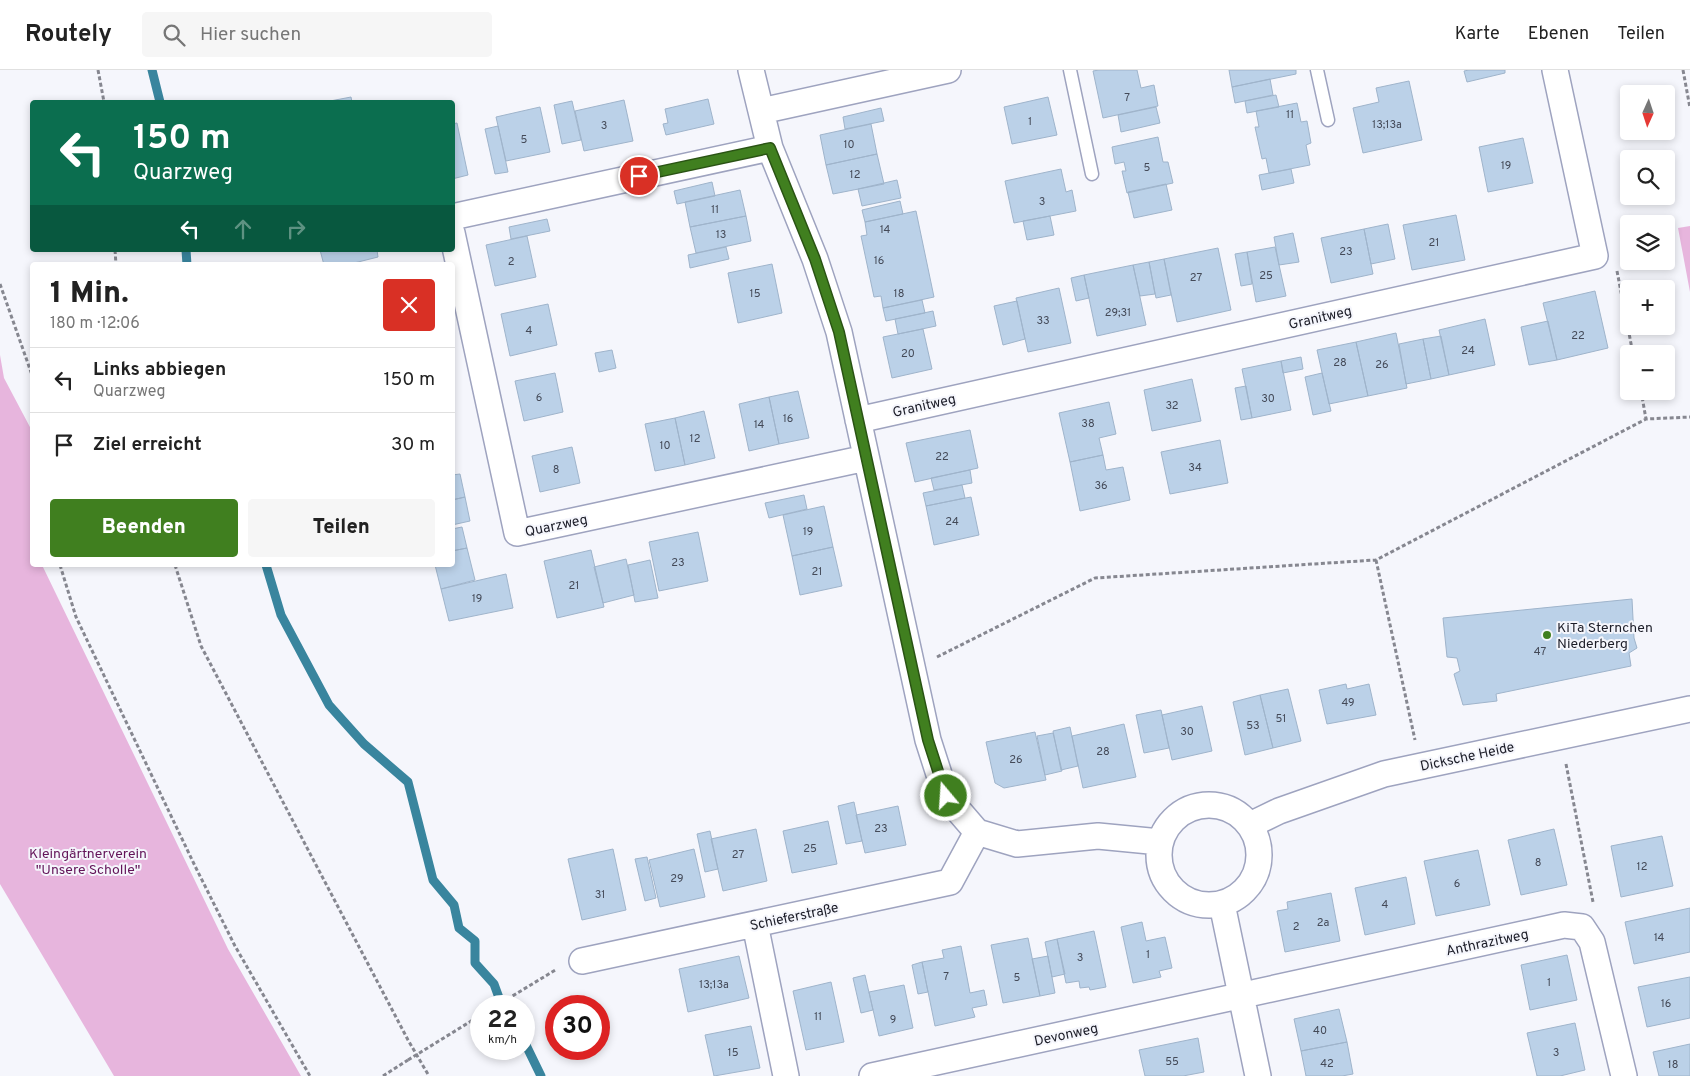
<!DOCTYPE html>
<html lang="de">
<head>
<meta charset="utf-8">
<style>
  body { margin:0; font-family:Overpass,sans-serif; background:#f6f6f6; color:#222; height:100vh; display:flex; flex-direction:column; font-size:19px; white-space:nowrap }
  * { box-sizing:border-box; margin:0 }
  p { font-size:16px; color:#767676 }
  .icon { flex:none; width:28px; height:28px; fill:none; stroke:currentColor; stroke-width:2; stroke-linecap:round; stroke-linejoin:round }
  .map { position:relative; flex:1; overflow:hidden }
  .panel { position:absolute; left:30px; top:192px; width:425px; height:305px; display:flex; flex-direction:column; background:#fff; border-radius:5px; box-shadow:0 2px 8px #0003 }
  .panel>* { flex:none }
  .guide { position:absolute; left:30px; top:30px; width:425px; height:152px; border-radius:5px; box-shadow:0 2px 8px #0003; background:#0b6e4f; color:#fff; overflow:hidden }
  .needle { width:32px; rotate:183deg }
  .tools { position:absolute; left:1620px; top:15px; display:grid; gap:10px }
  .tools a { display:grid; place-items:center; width:55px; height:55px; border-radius:5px; background:#fff; box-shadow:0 2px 8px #0003; font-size:25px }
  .speed { position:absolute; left:470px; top:925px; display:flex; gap:10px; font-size:25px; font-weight:700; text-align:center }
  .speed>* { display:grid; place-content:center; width:65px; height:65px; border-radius:50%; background:#fff; box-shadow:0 2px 8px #0003; line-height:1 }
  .speed small { font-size:12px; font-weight:400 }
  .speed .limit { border:8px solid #d22; background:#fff; color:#111 }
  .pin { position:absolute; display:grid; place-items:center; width:42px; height:42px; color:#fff; margin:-21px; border:2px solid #fff; border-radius:50%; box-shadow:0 1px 5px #0007 }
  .me { position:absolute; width:55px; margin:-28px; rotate:342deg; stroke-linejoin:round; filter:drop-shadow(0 0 4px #0008) }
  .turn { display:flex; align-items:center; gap:18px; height:105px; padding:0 20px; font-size:22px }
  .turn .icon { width:65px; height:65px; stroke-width:2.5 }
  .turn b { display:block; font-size:35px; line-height:42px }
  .lanes { display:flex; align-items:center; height:48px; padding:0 20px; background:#0003; justify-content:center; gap:25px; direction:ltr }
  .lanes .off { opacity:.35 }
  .round { display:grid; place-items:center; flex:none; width:52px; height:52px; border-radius:5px; background:#f6f6f6 }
  .overview { display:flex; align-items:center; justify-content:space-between; height:85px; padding:0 20px }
  h1 { font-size:30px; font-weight:800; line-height:38px }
  .button { display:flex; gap:10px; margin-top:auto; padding:10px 20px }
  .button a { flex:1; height:58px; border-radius:5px; background:#407f1f; color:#fff; font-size:20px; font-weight:800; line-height:58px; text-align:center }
  .button a+a { background:#f6f6f6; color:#222 }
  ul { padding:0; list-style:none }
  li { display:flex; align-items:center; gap:15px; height:65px; padding:0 20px; border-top:1px solid #e0e0e0 }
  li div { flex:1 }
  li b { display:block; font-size:19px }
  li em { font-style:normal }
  header { display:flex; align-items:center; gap:30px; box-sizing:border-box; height:70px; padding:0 25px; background:#fff; border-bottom:1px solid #e0e0e0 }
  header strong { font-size:24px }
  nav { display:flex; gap:28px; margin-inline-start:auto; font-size:18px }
  .search { width:350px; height:45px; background:#f6f6f6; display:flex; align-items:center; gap:12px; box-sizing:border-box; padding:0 18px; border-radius:5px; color:#767676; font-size:19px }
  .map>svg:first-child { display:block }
</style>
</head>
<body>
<header>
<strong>Routely</strong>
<div class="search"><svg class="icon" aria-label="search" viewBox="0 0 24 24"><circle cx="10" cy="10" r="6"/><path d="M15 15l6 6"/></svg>Hier suchen</div>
<nav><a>Karte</a><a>Ebenen</a><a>Teilen</a></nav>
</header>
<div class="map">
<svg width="1690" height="1006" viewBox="0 0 1690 1006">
  <rect width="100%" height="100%" fill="#f5f6fc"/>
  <!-- green -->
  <path fill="#e7b5dd" d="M1690 156V222L1678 158Z
    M0 285 4 308 31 359 32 495H42L228 879 301 1006H114L0 814Z"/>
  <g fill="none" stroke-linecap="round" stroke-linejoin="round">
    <!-- stream -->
    <path stroke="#39859e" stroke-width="9" d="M152 0 160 32
      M186 180 187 195
      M266 495 281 545 329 635 364 674 408 712 433 810 454 835 459 858 475 871V893L494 914 502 936
      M524 971 541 1006"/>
  </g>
  <!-- building -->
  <path fill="#bbd1e8" stroke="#9fb4cb" d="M1099 0H1137L1141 18 1154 15 1158 36 1103 48 1093 1Z
    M1229 0H1296V4L1232 17Z
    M1469 0H1505V3L1467 12 1464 1Z
    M1270 9 1273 25 1235 33 1232 17Z
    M1409 11 1422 70 1363 83 1353 38 1379 32 1376 18Z
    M1276 25 1279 37 1247 43 1245 31Z
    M351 27 352 32H325Z
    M1048 27 1057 65 1012 74 1004 37Z
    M708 29 714 54 666 65 663 54 668 53 665 39Z
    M624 30 633 71 584 81 575 41Z
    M572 31 581 70 562 74 554 35Z
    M1297 33 1301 52 1307 51 1311 73 1306 75 1310 95 1269 103 1266 88 1262 89 1255 57H1259L1256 41Z
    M540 37 550 82 506 91 496 47Z
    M1156 37 1160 53 1121 62 1118 45Z
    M881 38 884 51 845 59 843 47Z
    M457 53 468 105 452 109V54Z
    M871 54 877 84 826 95 820 65Z
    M498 56 508 102 495 104 485 59Z
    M1158 67 1163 92H1168L1173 113 1127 123 1122 101H1126L1124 92 1115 94 1112 77Z
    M1523 68 1533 113 1488 122 1479 77Z
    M877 84 884 114 833 124 826 95Z
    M1061 99 1066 122 1072 120 1076 141 1014 153 1005 111Z
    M1291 99 1294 113 1262 120 1259 105Z
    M897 110 901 128 862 136 858 119Z
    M712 112 715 126 677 134 674 121Z
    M1166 114 1172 140 1134 148 1128 122Z
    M740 120 746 146 690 157 685 132Z
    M900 131 903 144 865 152 862 140Z
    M916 141 934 227 883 238 881 226 874 227 861 166 867 165 865 152Z
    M1456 145 1465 190 1412 200 1403 155Z
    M746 146 751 171 696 183 690 157Z
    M1050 146 1054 165 1027 170 1023 151Z
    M547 149 550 161 511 169 509 157Z
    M1388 154 1395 189 1371 194 1364 159Z
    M1364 159 1373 204 1331 213 1321 168Z
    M1293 163 1299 192 1279 195 1274 167Z
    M527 166 536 207 495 216 486 175Z
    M726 177 729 189 690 198 688 185Z
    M1275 177 1286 226 1256 232 1247 182Z
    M1218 178 1231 240 1177 252 1164 189Z
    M320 180H377L378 187 346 195H324Z
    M1247 182 1252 214 1241 216 1235 184Z
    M1164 189 1171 225 1156 228 1149 192Z
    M1149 192 1155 224 1140 226 1133 195Z
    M772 194 782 243 738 253 728 203Z
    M1133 195 1146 255 1097 266 1084 205Z
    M1084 205 1089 228 1076 231 1071 208Z
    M1059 218 1071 273 1028 282 1016 228Z
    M1595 221 1608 278 1557 290 1543 233Z
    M922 230 925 243 886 251 883 238Z
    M1017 231 1025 269 1003 275 994 236Z
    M548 234 557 275 510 286 501 244Z
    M933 241 936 256 898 264 895 249Z
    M1485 249 1495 295 1449 305 1439 260Z
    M1548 251 1557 290 1529 295 1521 257Z
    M923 259 932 299 892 308 883 267Z
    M1396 263 1407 318 1368 326 1356 272Z
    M1441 266 1449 305 1431 309 1423 269Z
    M1423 269 1431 309 1406 314 1399 274Z
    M1356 272 1368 326 1329 334 1317 280Z
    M612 280 616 298 599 302 595 283Z
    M1301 287 1303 299 1283 303 1281 291Z
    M1281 291 1291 340 1252 348 1242 299Z
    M555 303 563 342 524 351 515 311Z
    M1322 303 1331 341 1313 345 1305 307Z
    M1192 309 1201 351 1152 361 1144 320Z
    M1246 316 1252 348 1241 350 1235 318Z
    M798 321 809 368 779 374 769 327Z
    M769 327 779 374 749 381 739 334Z
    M1109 332 1116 364 1099 368 1103 385 1070 392 1059 343Z
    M704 341 715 388 685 395 675 348Z
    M675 348 685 395 655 401 645 354Z
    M970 360 978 398 915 412 906 373Z
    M1220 370 1228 413 1170 424 1161 382Z
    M572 377 580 413 540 422 532 386Z
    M1103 385 1106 400 1123 397 1130 430 1080 441 1070 392Z
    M970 400 972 413 934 420 931 408Z
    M460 404 465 427 452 430V405Z
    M962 415 965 428 926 436 923 423Z
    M804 425 807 439 769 448 765 433Z
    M465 427 470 451 452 455V430Z
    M971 427 979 465 934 475 926 436Z
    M824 436 833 477 792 486 783 445Z
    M462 457 467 478 452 481V459Z
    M698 462 708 511 659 521 649 472Z
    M833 477 842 516 800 525 792 486Z
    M467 478 475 510 441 519 435 495H452V481Z
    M591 480 604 537 557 548 544 491Z
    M626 489 634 525 603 533 594 497Z
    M650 490 658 528 635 532 628 495Z
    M506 504 513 538 449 551 441 519Z
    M1632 529 1634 568 1637 578 1629 583 1631 596 1496 624 1497 631 1463 635 1454 604 1460 601 1457 588 1447 587 1443 548Z
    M1346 614 1347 619 1369 614 1376 645 1327 654 1319 620Z
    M1288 619 1301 671 1273 678 1260 625Z
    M1260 625 1273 678 1245 685 1233 632Z
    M1202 636 1212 681 1172 690 1162 645Z
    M1161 640 1169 678 1144 683 1136 645Z
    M1124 654 1136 707 1083 718 1072 666Z
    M1070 657 1078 696 1061 700 1053 661Z
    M1035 662 1046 710 1004 718 995 713 986 672Z
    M1053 663 1062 701 1045 705 1037 666Z
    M854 732 862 771 846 774 838 736Z
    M898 736 906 775 865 783 856 745Z
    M828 751 837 794 792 803 783 761Z
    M756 759 767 811 723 821 711 769Z
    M1554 759 1567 815 1521 825 1508 770Z
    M710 761 718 799 705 802 697 764Z
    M1662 766 1673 816 1621 827 1611 776Z
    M613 779 626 840 582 850 568 789Z
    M694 779 705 827 660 837 649 790Z
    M1478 780 1490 835 1436 846 1424 791Z
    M647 787 656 828 645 831 635 789Z
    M1406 807 1415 854 1365 865 1355 818Z
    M1331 823 1340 871 1285 882 1277 841 1288 839 1287 832Z
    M1690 838V882L1634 894 1625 852Z
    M1142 852 1146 871 1165 867 1172 898 1159 901 1161 907 1133 913 1121 857Z
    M1094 861 1106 917 1090 920 1089 917 1080 918 1079 911 1066 913 1057 869Z
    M1028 868 1040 926 1003 933 991 875Z
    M1057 869 1065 904 1052 907 1045 872Z
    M961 876 970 923 984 920 987 935 972 938 975 947 935 956 922 892 944 888 942 880Z
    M1567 885 1577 930 1530 940 1521 895Z
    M739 886 749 928 688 942 679 899Z
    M1048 886 1055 923 1040 926 1032 889Z
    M922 892 928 922 918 924 912 895Z
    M865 905 873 940 861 943 853 908Z
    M1690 907V948L1647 957 1638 917Z
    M831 912 844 972 806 980 793 921Z
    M904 915 913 958 879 966 869 922Z
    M1339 939 1347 972 1301 981 1294 949Z
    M1575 953 1585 1000 1560 1006H1537L1527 963Z
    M751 956 760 998 714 1006 705 965Z
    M1198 968 1204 1002 1183 1006H1145L1139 980Z
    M1347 972 1353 1004 1342 1006H1306L1301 981Z
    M1690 974V1006H1659L1653 982Z"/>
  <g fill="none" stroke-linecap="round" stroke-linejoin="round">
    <!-- service casing -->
    <g stroke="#9ea3bf" stroke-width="15">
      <path id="service" d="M1070 0 1092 104
        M1317 0 1328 50"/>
    </g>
    <!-- minor casing -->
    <g stroke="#9ea3bf" stroke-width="28">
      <path id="minor" d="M751 0 770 78 815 189 839 262 928 670 946 726 977 762 1017 774 1098 766 1160 772
        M761 41 948 0
        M452 147 770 78
        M452 163 517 463 866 388
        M858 350 1595 186 1555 0
        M1159 785a50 50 0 1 1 100 0a50 50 0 1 1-100 0Z
        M1250 755 1279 741 1384 704 1690 639
        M1222 834 1258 1006
        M755 854 786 1006
        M582 891 950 812 977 762
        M872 1006 895 1001
        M896 1006 895 1001 1564 855 1582 857 1592 872 1624 1006"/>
    </g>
    <!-- path -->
    <path stroke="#868790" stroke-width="3" stroke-dasharray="4 2.5" stroke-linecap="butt" d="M98 0 104 32
      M1683 0 1690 38
      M115 180 116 195
      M1617 201 1633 284
      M0 214 32 305
      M1641 321 1646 349
      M1376 490 1415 670
      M60 495 76 547 195 796 235 876 310 1006
      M175 495 201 576 408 970 429 1006
      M937 587 1095 508 1376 490 1646 349 1690 347
      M1566 694 1593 832
      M496 936 557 899
      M383 1006 408 990"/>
    <!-- service -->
    <use href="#service" stroke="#fff" stroke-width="12"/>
    <!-- minor -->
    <use href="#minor" stroke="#fff" stroke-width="25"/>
    <!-- path-bridge -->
    <path stroke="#868790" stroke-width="3" stroke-dasharray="4 2.5" stroke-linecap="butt" d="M408 990 481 945"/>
  </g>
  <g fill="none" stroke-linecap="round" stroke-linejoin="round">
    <!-- route casing -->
    <g stroke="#2a5314" stroke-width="12">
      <path id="route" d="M639 106 770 78 815 189 839 262 928 670 946 726"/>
    </g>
    <!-- route -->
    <use href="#route" stroke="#407f1f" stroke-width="9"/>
  </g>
  <!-- markers -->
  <circle fill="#407f1f" stroke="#f5f6fc" stroke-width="2" cx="1547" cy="565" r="5"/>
  <g text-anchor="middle" stroke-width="4" stroke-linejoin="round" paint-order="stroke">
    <!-- number labels -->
    <g font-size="11" fill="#444a58">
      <text x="1127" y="31">7</text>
      <text x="1290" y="48">11</text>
      <text x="1030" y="55">1</text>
      <text x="1387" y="58">13;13a</text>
      <text x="604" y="59">3</text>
      <text x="524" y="73">5</text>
      <text x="849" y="78">10</text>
      <text x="1506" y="99">19</text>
      <text x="1147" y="101">5</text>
      <text x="855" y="108">12</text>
      <text x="1042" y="135">3</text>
      <text x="715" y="143">11</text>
      <text x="885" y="163">14</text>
      <text x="721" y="168">13</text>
      <text x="1434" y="176">21</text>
      <text x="1346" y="185">23</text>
      <text x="879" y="194">16</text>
      <text x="511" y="195">2</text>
      <text x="1266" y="209">25</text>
      <text x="1196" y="211">27</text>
      <text x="755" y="227">15</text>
      <text x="899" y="227">18</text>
      <text x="1118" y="246">29;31</text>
      <text x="1043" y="254">33</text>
      <text x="529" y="264">4</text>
      <text x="1578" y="269">22</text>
      <text x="1468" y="284">24</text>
      <text x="908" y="287">20</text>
      <text x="1340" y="296">28</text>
      <text x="1382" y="298">26</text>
      <text x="539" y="331">6</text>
      <text x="1268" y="332">30</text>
      <text x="1172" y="339">32</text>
      <text x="788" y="352">16</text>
      <text x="1088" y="357">38</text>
      <text x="759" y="358">14</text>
      <text x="695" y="372">12</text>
      <text x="665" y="379">10</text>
      <text x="942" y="390">22</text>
      <text x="1195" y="401">34</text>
      <text x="556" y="403">8</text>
      <text x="1101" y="419">36</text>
      <text x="952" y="455">24</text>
      <text x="808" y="465">19</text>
      <text x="678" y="496">23</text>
      <text x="817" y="505">21</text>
      <text x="574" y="519">21</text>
      <text x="477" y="532">19</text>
      <text x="1540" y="585">47</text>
      <text x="1348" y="636">49</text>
      <text x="1281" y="652">51</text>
      <text x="1253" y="659">53</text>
      <text x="1187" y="665">30</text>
      <text x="1103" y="685">28</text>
      <text x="1016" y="693">26</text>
      <text x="881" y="762">23</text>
      <text x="810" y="782">25</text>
      <text x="738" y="788">27</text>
      <text x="1538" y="796">8</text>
      <text x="1642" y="800">12</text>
      <text x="677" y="812">29</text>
      <text x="1457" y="817">6</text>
      <text x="600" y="828">31</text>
      <text x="1385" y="838">4</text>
      <text x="1323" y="856">2a</text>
      <text x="1296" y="860">2</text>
      <text x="1659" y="871">14</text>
      <text x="1148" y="888">1</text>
      <text x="1080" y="891">3</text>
      <text x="946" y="910">7</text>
      <text x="1017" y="911">5</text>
      <text x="1549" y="916">1</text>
      <text x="714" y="918">13;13a</text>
      <text x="1666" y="937">16</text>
      <text x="818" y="950">11</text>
      <text x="893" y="953">9</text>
      <text x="1320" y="964">40</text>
      <text x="733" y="986">15</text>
      <text x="1556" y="986">3</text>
      <text x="1172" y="995">55</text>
      <text x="1327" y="997">42</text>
      <text x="1673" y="998">18</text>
    </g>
    <!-- street labels -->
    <g font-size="14" fill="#1c1d28" stroke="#f5f6fc">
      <text transform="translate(1320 247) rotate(-13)" y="5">Granitweg</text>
      <text transform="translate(924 335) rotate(-13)" y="5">Granitweg</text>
      <text transform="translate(556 455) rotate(-12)" y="5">Quarzweg</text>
      <text transform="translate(1467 686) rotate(-12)" y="5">Dicksche Heide</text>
      <text transform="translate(794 846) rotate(-12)" y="5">Schieferstraße</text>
      <text transform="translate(1487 872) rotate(-12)" y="5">Anthrazitweg</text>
      <text transform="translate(1066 964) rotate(-12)" y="5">Devonweg</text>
    </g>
    <!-- poi labels -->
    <g font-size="14" fill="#1c1d28" stroke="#f5f6fc" text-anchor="start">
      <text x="1557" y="562">KiTa Sternchen<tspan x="1557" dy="16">Niederberg</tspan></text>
    </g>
    <!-- park labels -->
    <g font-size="14" fill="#631459" stroke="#f5f6fc">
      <text x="88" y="788">Kleingärtnerverein<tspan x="88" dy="16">"Unsere Scholle"</tspan></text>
    </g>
  </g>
</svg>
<div class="tools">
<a><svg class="needle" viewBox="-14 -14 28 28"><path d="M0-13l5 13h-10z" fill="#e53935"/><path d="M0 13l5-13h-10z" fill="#767676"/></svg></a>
<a><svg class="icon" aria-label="search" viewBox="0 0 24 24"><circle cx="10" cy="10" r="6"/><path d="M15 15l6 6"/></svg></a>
<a><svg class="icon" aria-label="layers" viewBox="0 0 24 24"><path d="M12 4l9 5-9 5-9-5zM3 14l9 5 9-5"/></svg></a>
<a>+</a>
<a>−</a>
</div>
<div class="speed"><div>22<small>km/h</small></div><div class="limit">30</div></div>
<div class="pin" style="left:639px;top:106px;background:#d93025"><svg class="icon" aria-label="arrive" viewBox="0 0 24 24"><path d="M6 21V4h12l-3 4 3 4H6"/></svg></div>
<svg class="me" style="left:946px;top:726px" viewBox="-20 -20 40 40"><circle r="17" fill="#407f1f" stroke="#fff" stroke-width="3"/><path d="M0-11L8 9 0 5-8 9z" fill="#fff"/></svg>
<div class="guide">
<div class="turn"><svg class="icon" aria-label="left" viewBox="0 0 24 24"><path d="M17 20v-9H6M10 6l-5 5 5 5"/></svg><div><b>150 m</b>Quarzweg</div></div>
<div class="lanes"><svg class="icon" aria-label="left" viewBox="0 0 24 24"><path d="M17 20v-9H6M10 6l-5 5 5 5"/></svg><svg class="icon off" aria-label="ahead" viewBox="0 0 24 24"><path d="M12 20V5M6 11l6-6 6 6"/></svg><svg class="icon off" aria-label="right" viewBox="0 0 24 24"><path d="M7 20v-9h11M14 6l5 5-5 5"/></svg></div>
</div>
<section class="panel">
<div class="overview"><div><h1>1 Min.</h1><p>180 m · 12:06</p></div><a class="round" style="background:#d93025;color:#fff"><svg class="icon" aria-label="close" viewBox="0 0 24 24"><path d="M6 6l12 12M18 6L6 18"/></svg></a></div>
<ul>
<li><svg class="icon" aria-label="left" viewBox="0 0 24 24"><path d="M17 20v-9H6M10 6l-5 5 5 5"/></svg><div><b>Links abbiegen</b><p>Quarzweg</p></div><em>150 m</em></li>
<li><svg class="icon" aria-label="arrive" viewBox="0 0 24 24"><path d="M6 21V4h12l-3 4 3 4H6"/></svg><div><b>Ziel erreicht</b></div><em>30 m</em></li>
</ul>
<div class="button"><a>Beenden</a><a>Teilen</a></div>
</section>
</div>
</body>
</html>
